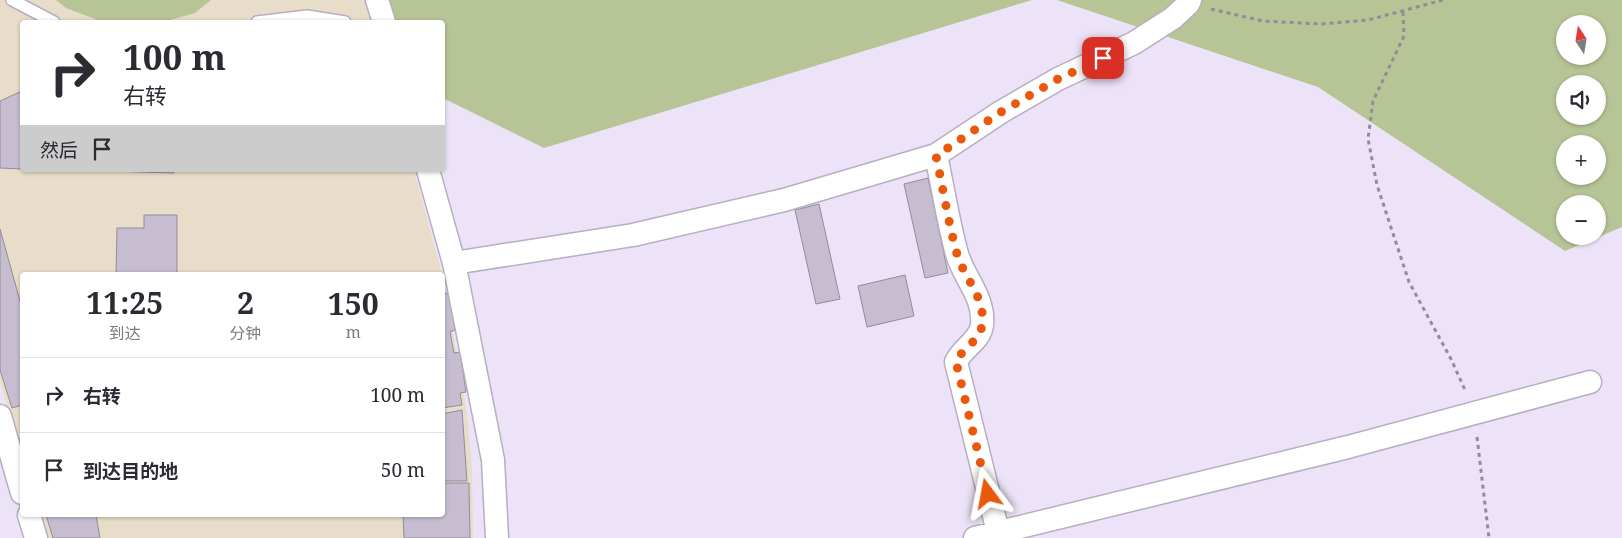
<!DOCTYPE html>
<html lang="zh">
<head>
<meta charset="utf-8">
<style>
  body { margin:0; font-family:"Noto Serif","Noto Sans SC",serif; background:#f7f7f7; color:#2b2b33; height:100vh; display:flex; flex-direction:column; font-size:19px; white-space:nowrap }
  * { box-sizing:border-box; margin:0 }
  p { font-size:16px; color:#7c7c81 }
  .icon { flex:none; width:28px; height:28px; fill:none; stroke:currentColor; stroke-width:2; stroke-linecap:round; stroke-linejoin:round }
  .map { position:relative; flex:1; overflow:hidden }
  .sheet { position:absolute; left:20px; top:272px; width:425px; height:245px; display:flex; flex-direction:column; background:#fff; border-radius:5px; box-shadow:0 1px 4px #0004 }
  .sheet>* { flex:none }
  .banner { position:absolute; left:20px; top:20px; width:425px; height:152px; border-radius:5px; box-shadow:0 1px 4px #0004; background:#fff; color:#2b2b33; overflow:hidden }
  .needle { width:32px; rotate:348deg }
  .buttons { position:absolute; left:1556px; top:15px; display:grid; gap:10px }
  .buttons a { display:grid; place-items:center; width:50px; height:50px; border-radius:50%; background:#fff; box-shadow:0 1px 4px #0004; font-size:25px }
  .pin { position:absolute; display:grid; place-items:center; width:42px; height:42px; color:#fff; margin:-21px; border-radius:10px; box-shadow:0 2px 8px #0006 }
  .me { position:absolute; width:55px; margin:-28px; rotate:347deg; stroke-linejoin:round; filter:drop-shadow(0 0 4px #0008) }
  .turn { display:flex; align-items:center; gap:18px; height:105px; padding:0 20px; font-size:22px }
  .turn .icon { width:65px; height:65px; stroke-width:2.5 }
  .turn b { display:block; font-size:35px; line-height:42px }
  .then { display:flex; align-items:center; height:48px; padding:0 20px; background:#0003; gap:10px; font-size:19px }
  .eta { display:flex; justify-content:space-evenly; align-items:center; height:85px; text-align:center }
  .eta b { font-size:30px; font-weight:700; line-height:35px }
  ul { padding:0; list-style:none }
  li { display:flex; align-items:center; gap:15px; height:75px; padding:0 20px; border-top:1px solid #e1e1e2 }
  li div { flex:1 }
  li b { display:block; font-size:19px }
  li em { font-style:normal }
  .map>svg:first-child { display:block }
</style>
</head>
<body>
<div class="map">
<svg width="1622" height="538" viewBox="0 0 1622 538">
  <rect width="100%" height="100%" fill="#ede3f8"/>
  <!-- education -->
  <path fill="#e8ddc8" d="M0 0H368L374 22H22V170H414L442 275H22V457L0 381Z
    M443 276 467 412 472 467 473 538H46L40 515H442Z"/>
  <!-- green -->
  <path fill="#b7c495" fill-rule="evenodd" d="M56 0H211L195 13 163 22H103L66 8Z
    M383 0H1032L544 148 443 98 442 22H391Z
    M1057 0H1622V227L1565 251 1318 87ZM1565 24H1598V56H1565ZM1565 84H1598V116H1565ZM1565 144H1598V176H1565ZM1565 204H1598V236H1565Z"/>
  <!-- building -->
  <path fill="#c7bdd1" stroke="#938a9c" d="M22 91V169L0 168V101Z
    M75 170H174V173Z
    M928 178 948 273 925 278 904 184Z
    M819 204 840 299 816 304 795 210Z
    M144 215H177V275H116L117 228H144Z
    M0 229 22 308V405L12 408 0 370Z
    M905 275 914 316 867 327 858 286Z
    M442 292 443 294 449 293 455 330 450 332 454 353 460 352 466 392 460 393 462 405 442 408Z
    M462 410 467 481H442V414Z
    M442 483H469L470 538H404L403 515H442Z
    M46 515H96L100 538H53Z"/>
  <g fill="none" stroke-linecap="round" stroke-linejoin="round">
    <!-- lane casing -->
    <g stroke="#b8aec1" stroke-width="14">
      <path id="lane" d="M12 0 54 22
        M257 22 307 16 345 22"/>
    </g>
    <!-- street casing -->
    <g stroke="#b8aec1" stroke-width="25">
      <path id="street" d="M377 0 384 22
        M936 155C943 188 948 221 957 254 964 278 985 298 982 325 980 341 962 348 956 362L998 532
        M428 170 454 263 493 460 497 538
        M454 263 633 235 784 200 936 155 1001 112 1058 79 1134 43 1173 18 1188 4 1190 0
        M0 416 22 493
        M29 515 36 538
        M975 538 1348 447 1590 382"/>
    </g>
    <!-- path -->
    <path stroke="#928b9a" stroke-width="3" stroke-dasharray="4 4" stroke-linecap="butt" d="M1211 9 1263 21 1321 24 1368 20 1443 0
      M1403 12 1404 36 1373 101 1368 139 1377 185 1409 282 1451 359 1465 390
      M1477 437 1489 538"/>
    <!-- lane -->
    <use href="#lane" stroke="#fff" stroke-width="11"/>
    <!-- street -->
    <use href="#street" stroke="#fff" stroke-width="22"/>
  </g>
  <g fill="none" stroke-linecap="round" stroke-linejoin="round">
    <!-- route -->
    <path stroke="#ea580c" stroke-width="9" stroke-dasharray="0 16.2" d="M988 494 956 362C962 348 980 341 982 325 986 298 964 278 957 254 948 221 943 188 936 156L1001 112 1058 79 1103 58"/>
  </g>
</svg>
<div class="buttons">
<a><svg class="needle" viewBox="-14 -14 28 28"><path d="M0-13l5 13h-10z" fill="#e53935"/><path d="M0 13l5-13h-10z" fill="#7c7c81"/></svg></a>
<a><svg class="icon" aria-label="sound" viewBox="0 0 24 24"><path d="M4 9h4l5-4v14l-5-4H4zM17 9q2 3 0 6"/></svg></a>
<a>+</a>
<a>−</a>
</div>
<div class="pin" style="left:1103px;top:58px;background:#d93025"><svg class="icon" aria-label="arrive" viewBox="0 0 24 24"><path d="M6 21V4h12l-3 4 3 4H6"/></svg></div>
<svg class="me" style="left:988px;top:494px" viewBox="-20 -20 40 40"><path d="M0-17L14 15 0 8-14 15z" fill="#ea580c" stroke="#fff" stroke-width="4"/></svg>
<div class="banner">
<div class="turn"><svg class="icon" aria-label="right" viewBox="0 0 24 24"><path d="M7 20v-9h11M14 6l5 5-5 5"/></svg><div><b>100 m</b>右转</div></div>
<div class="then">然后<svg class="icon" aria-label="arrive" viewBox="0 0 24 24"><path d="M6 21V4h12l-3 4 3 4H6"/></svg></div>
</div>
<section class="sheet">
<div class="eta">
<div><b>11:25</b><p>到达</p></div>
<div><b>2</b><p>分钟</p></div>
<div><b>150</b><p>m</p></div>
</div>
<ul>
<li><svg class="icon" aria-label="right" viewBox="0 0 24 24"><path d="M7 20v-9h11M14 6l5 5-5 5"/></svg><div><b>右转</b></div><em>100 m</em></li>
<li><svg class="icon" aria-label="arrive" viewBox="0 0 24 24"><path d="M6 21V4h12l-3 4 3 4H6"/></svg><div><b>到达目的地</b></div><em>50 m</em></li>
</ul>
</section>
</div>
</body>
</html>
